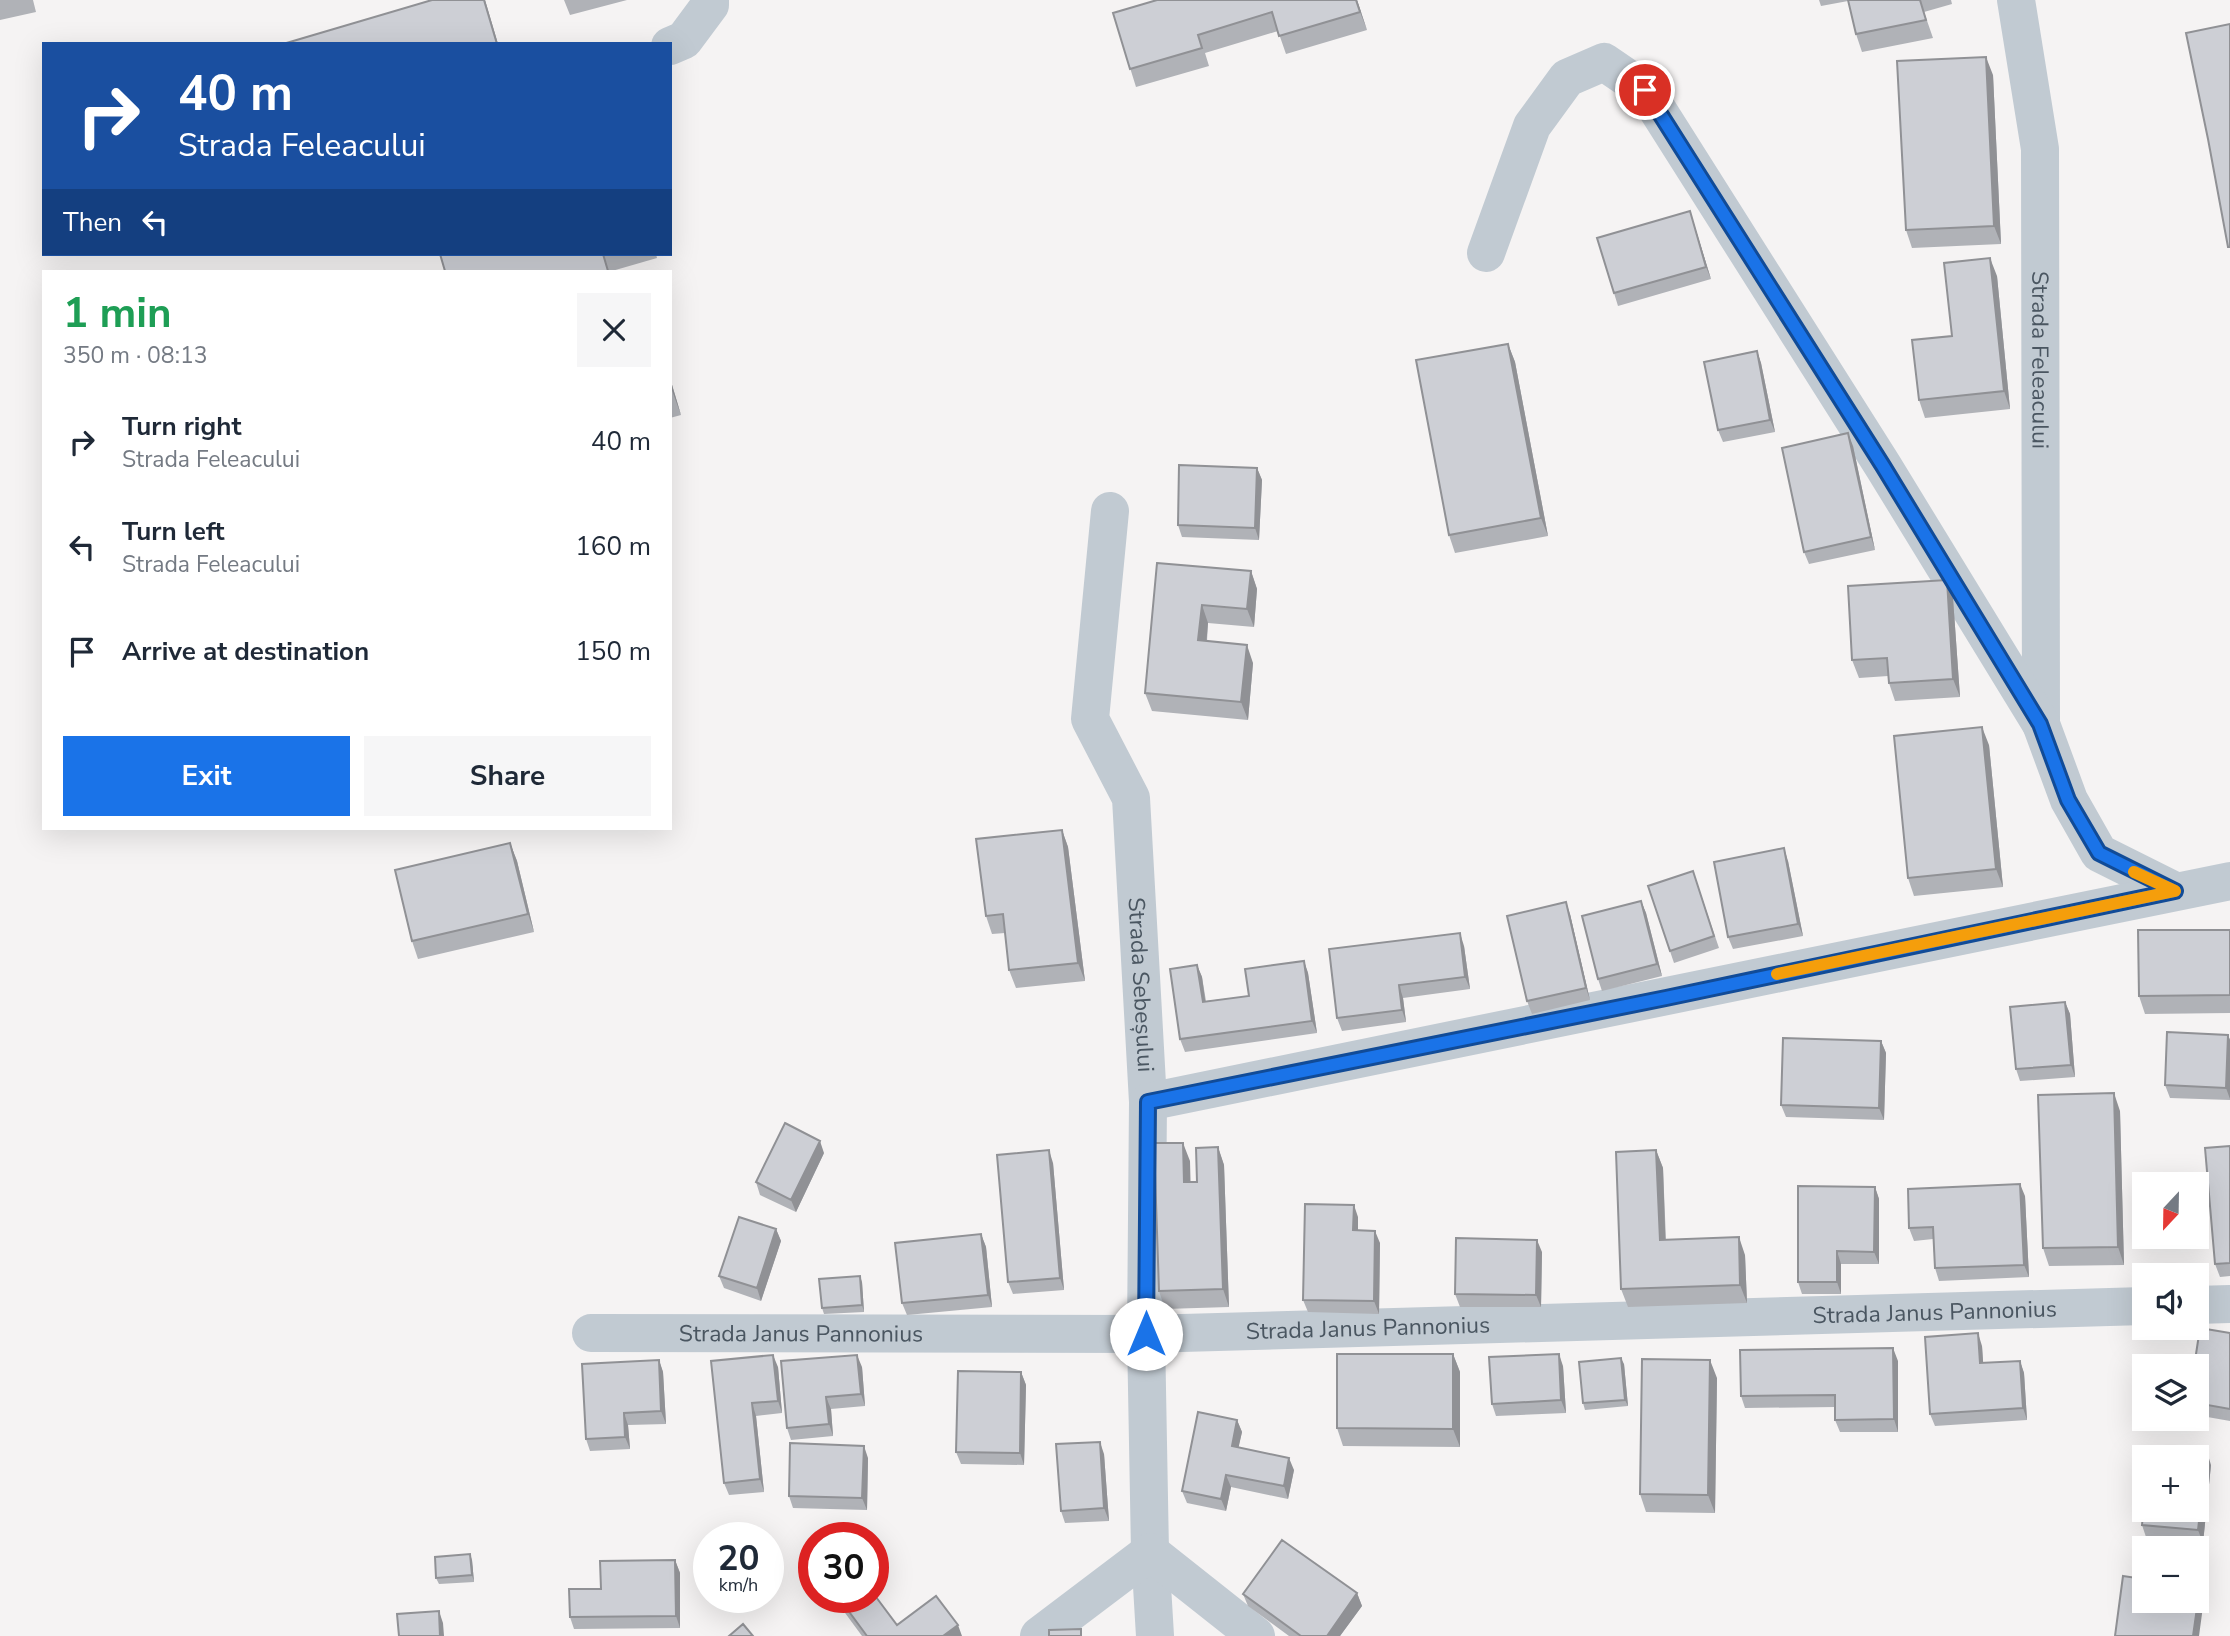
<!DOCTYPE html>
<html lang="en">
<head>
<meta charset="utf-8">
<style>
  body { margin:0; font-family:"Nunito Sans",sans-serif; background:#f6f6f7; color:#1f2937; height:100vh; display:flex; flex-direction:column; font-size:26px; white-space:nowrap }
  * { box-sizing:border-box; margin:0 }
  p { font-size:23px; color:#747a83 }
  .icon { flex:none; width:38px; height:38px; fill:none; stroke:currentColor; stroke-width:2; stroke-linecap:round; stroke-linejoin:round }
  .map { position:relative; flex:1; overflow:hidden }
  .side { position:absolute; left:42px; top:270px; width:630px; height:560px; display:flex; flex-direction:column; background:#fff; border-radius:0px; box-shadow:0 7px 28px #0002 }
  .side>* { flex:none }
  .guide { position:absolute; left:42px; top:42px; width:630px; height:214px; border-radius:0px; box-shadow:0 7px 28px #0002; background:#1a4fa0; color:#fff; overflow:hidden }
  .needle { width:46px; rotate:202deg }
  .tools { position:absolute; left:2132px; top:1172px; display:grid; gap:14px }
  .tools a { display:grid; place-items:center; width:77px; height:77px; border-radius:0px; background:#fff; box-shadow:0 7px 28px #0002; font-size:35px }
  .speed { position:absolute; left:693px; top:1522px; display:flex; gap:14px; font-size:35px; font-weight:700; text-align:center }
  .speed>* { display:grid; place-content:center; width:91px; height:91px; border-radius:50%; background:#fff; box-shadow:0 7px 28px #0002; line-height:1 }
  .speed small { font-size:18px; font-weight:400 }
  .speed .limit { border:10px solid #d22; background:#fff; color:#111 }
  .pin { position:absolute; display:grid; place-items:center; width:60px; height:60px; color:#fff; margin:-30px; border:4px solid #fff; border-radius:50%; box-shadow:0 2px 7px #0007 }
  .me { position:absolute; width:77px; margin:-38px; rotate:0deg; stroke-linejoin:round; filter:drop-shadow(0 0 5px #0008) }
  .turn { display:flex; align-items:center; gap:24px; height:147px; padding:0 21px; font-size:32px }
  .turn .icon { width:91px; height:91px; stroke-width:2.5 }
  .turn b { display:block; font-size:49px; line-height:60px }
  .then { display:flex; align-items:center; height:66px; padding:0 21px; background:#0003; gap:14px; font-size:26px }
  .round { display:grid; place-items:center; flex:none; width:74px; height:74px; border-radius:0px; background:#f6f6f7 }
  .headline { display:flex; align-items:center; justify-content:space-between; height:119px; padding:0 21px }
  h1 { font-size:42px; font-weight:700; line-height:52px; color:#1e9e55 }
  .action { display:flex; gap:14px; margin-top:auto; padding:14px 21px }
  .action a { flex:1; height:80px; border-radius:0px; background:#1a73e8; color:#fff; font-size:28px; font-weight:700; line-height:80px; text-align:center }
  .action a+a { background:#f6f6f7; color:#1f2937 }
  ul { padding:0; list-style:none }
  li { display:flex; align-items:center; gap:21px; height:105px; padding:0 21px }
  li div { flex:1 }
  li b { display:block; font-size:26px }
  li em { font-style:normal }
  .map>svg:first-child { display:block }
</style>
</head>
<body>
<div class="map">
<svg width="2230" height="1636" viewBox="0 0 2230 1636">
  <rect width="100%" height="100%" fill="#f5f3f3"/>
  <g fill="none" stroke-linecap="round" stroke-linejoin="round">
    <!-- minor -->
    <g stroke="#c1cad2" stroke-width="38">
      <path id="s1" d="M2016 0 2040 149 2041 724 2069 800 2099 853 2175 891"/>
      <path d="M670 46 684 40 710 5V0"/>
      <path d="M1486 253 1532 126 1567 78 1604 62 1645 90 1883 466 2041 724"/>
      <path id="s2" d="M1110 511 1090 719 1131 798 1148 1102 1146 1334 1150 1552 1155 1636"/>
      <path d="M1148 1102 2230 881"/>
      <path d="M2196 1305 2230 1304"/>
      <path id="s3" d="M591 1333 1146 1334 2144 1306"/>
      <path d="M1039 1636 1150 1552 1256 1636"/>
    </g>
  </g>
  <!-- wall -->
  <path fill="#b0b2b7" d="M0 0H33L36 12 0 20Z
    M564 0H627L570 15Z
    M1357 0 1367 30 1286 54 1278 31 1205 53 1209 66 1136 87 1113 13Z
    M1819 0H1951L1952 4 1924 12 1933 38 1862 52 1856 34 1848 1 1821 6Z
    M1993 75 2001 244 1912 248 1906 230Z
    M1694 224 1711 279 1618 306 1614 293Z
    M440 254H656L657 258 612 271H445Z
    M1997 276 2010 409 1925 418 1919 400Z
    M1508 344 1515 362 1548 536 1455 553 1449 535Z
    M1757 351 1761 363 1775 432 1723 442 1718 430Z
    M670 378 681 415 670 418Z
    M1853 446 1875 550 1809 564 1804 552Z
    M1257 468 1262 480 1259 540 1182 537 1178 525Z
    M1157 563 1251 571 1257 589 1254 627 1208 623 1207 641 1253 663 1248 720 1152 711 1145 693Z
    M1947 580 1953 598 1960 697 1895 701 1889 683 1888 676 1859 678 1852 660Z
    M1989 745 2003 887 1914 896 1908 878Z
    M1062 830 1068 847 1085 981 1016 988 1009 970 1005 933 992 934 986 916Z
    M510 843 517 861 534 932 418 959 412 941Z
    M1788 861 1803 936 1733 949 1728 937Z
    M1693 871 1719 948 1674 963 1648 886Z
    M1641 901 1646 913 1662 976 1602 991 1598 979Z
    M1570 914 1590 1000 1532 1014 1527 1001Z
    M2230 930V1013L2145 1014 2139 996Z
    M1464 946 1470 989 1403 998 1406 1022 1342 1031 1337 1018Z
    M1304 961 1308 973 1317 1033 1185 1052 1180 1039 1197 965 1202 977 1206 1001 1249 996Z
    M2065 1002 2070 1014 2075 1077 2020 1081 2016 1069Z
    M2228 1035 2230 1040V1100L2170 1098 2165 1085Z
    M1881 1041 1886 1053 1884 1120 1786 1117 1781 1105Z
    M2120 1111 2124 1265 2049 1266 2043 1248Z
    M2230 1146V1276L2220 1277 2215 1264Z
    M1218 1147 1224 1165 1229 1307 1165 1309 1159 1291 1190 1161V1182H1197Z
    M1656 1150 1663 1168 1666 1240 1745 1255 1747 1303 1628 1307 1621 1289Z
    M824 1153 796 1212 760 1195 756 1182Z
    M1053 1163 1064 1290 1013 1294 1008 1282Z
    M1875 1187 1879 1199V1264H1841V1294H1802L1798 1282Z
    M2025 1196 2029 1277 1939 1281 1935 1268 1933 1239 1914 1241 1909 1228Z
    M1358 1217V1230L1380 1243 1379 1314 1308 1312 1303 1300Z
    M776 1229 781 1241 761 1301 724 1288 719 1276Z
    M981 1234 986 1247 992 1307 907 1315 902 1303Z
    M1542 1252 1541 1307H1460L1455 1294Z
    M862 1282 864 1312 824 1314 822 1308Z
    M2230 1333V1421L2196 1415V1367Z
    M1982 1346 1983 1363 2020 1361 2024 1373 2027 1420 1935 1426 1930 1414Z
    M1453 1354 1460 1372V1447L1343 1446 1337 1428Z
    M659 1360 663 1372 666 1424 628 1425 630 1449 590 1451 586 1439Z
    M711 1361 778 1367 782 1413 756 1416 764 1492 729 1495 724 1483Z
    M1898 1361V1432H1840L1835 1420V1407L1745 1408 1741 1396Z
    M1624 1364 1628 1406 1585 1410 1583 1403Z
    M1563 1366 1566 1413 1496 1416 1492 1404Z
    M862 1367 865 1406 831 1409 833 1436 791 1440 787 1428Z
    M1021 1372 1026 1385 1024 1465 961 1464 956 1452Z
    M1717 1378 1715 1513 1646 1512 1640 1494Z
    M1237 1420 1242 1432 1238 1448 1294 1470 1288 1499 1231 1487 1226 1511 1187 1503 1182 1491Z
    M1104 1454 1109 1521 1065 1523 1061 1511Z
    M868 1458 867 1510 793 1508 789 1496Z
    M2211 1465 2203 1543 2146 1537 2142 1525Z
    M472 1560 474 1582 439 1584 436 1578Z
    M675 1560 680 1573V1628L574 1629 570 1617 601 1589Z
    M1357 1593 1362 1606 1340 1636H1289L1248 1606 1243 1594Z
    M836 1598H873L897 1625 962 1636H862L837 1602Z"/>
  <!-- shaded-wall -->
  <path fill="#909195" d="M484 0H485L498 44H497Z
    M1356 0H1357L1367 30 1360 12Z
    M1986 57 1993 75 2001 244 1994 226Z
    M1690 211 1694 224 1711 279 1706 267Z
    M1990 258 1997 276 2010 409 2004 391Z
    M1508 344 1515 362 1548 536 1541 518Z
    M1757 351 1761 363 1775 432 1770 420Z
    M670 378 681 415 670 385Z
    M1848 433 1853 446 1875 550 1871 537Z
    M1257 468 1262 480 1259 540 1255 528Z
    M1251 571 1257 589 1254 627 1247 609Z
    M1947 580 1953 598 1960 697 1953 679Z
    M1202 605 1208 623 1205 658 1198 640Z
    M1247 645 1253 663 1248 720 1241 702Z
    M1982 727 1989 745 2003 887 1996 869Z
    M1062 830 1068 847 1085 981 1078 963Z
    M510 843 517 861 534 932 528 914Z
    M1784 848 1788 861 1803 936 1798 924Z
    M1641 901 1646 913 1662 976 1657 964Z
    M1566 902 1570 914 1590 1000 1586 988Z
    M1460 933 1464 946 1470 989 1465 977Z
    M1304 961 1308 973 1317 1033 1312 1021Z
    M1197 965 1202 977 1207 1014 1203 1002Z
    M1399 985 1403 998 1406 1022 1402 1010Z
    M2065 1002 2070 1014 2075 1077 2071 1065Z
    M2228 1035 2230 1040V1099L2226 1088Z
    M1881 1041 1886 1053 1884 1120 1879 1108Z
    M2114 1093 2120 1111 2124 1265 2118 1247Z
    M820 1141 824 1153 796 1212 791 1200Z
    M1183 1143 1190 1161 1191 1200 1184 1182Z
    M1218 1147 1224 1165 1229 1307 1223 1289Z
    M1049 1150 1053 1163 1064 1290 1060 1278Z
    M1656 1150 1663 1168 1666 1258 1660 1240Z
    M2020 1184 2025 1196 2029 1277 2024 1265Z
    M1875 1187 1879 1199V1264L1874 1252Z
    M1354 1205 1358 1217V1243L1353 1230Z
    M776 1229 781 1241 761 1301 757 1288Z
    M1375 1231 1380 1243 1379 1314 1374 1301Z
    M981 1234 986 1247 992 1307 988 1295Z
    M1739 1237 1745 1255 1747 1303 1740 1285Z
    M1537 1240 1542 1252 1541 1307 1536 1295Z
    M1837 1251 1841 1264V1294L1837 1282Z
    M860 1276 862 1282 864 1312 862 1305Z
    M1978 1333 1982 1346 1984 1375 1980 1363Z
    M1893 1348 1898 1361V1432L1894 1419Z
    M1453 1354 1460 1372V1447L1453 1429Z
    M1559 1354 1563 1366 1566 1413 1561 1400Z
    M773 1355 778 1367 782 1413 778 1401Z
    M857 1355 862 1367 865 1406 861 1394Z
    M1621 1358 1624 1364 1628 1406 1625 1400Z
    M659 1360 663 1372 666 1424 661 1411Z
    M1710 1360 1717 1378 1715 1513 1708 1495Z
    M2020 1361 2024 1373 2027 1420 2023 1408Z
    M1021 1372 1026 1385 1024 1465 1020 1453Z
    M826 1397 831 1409 833 1436 829 1424Z
    M752 1403 756 1416 764 1492 760 1479Z
    M624 1413 628 1425 630 1449 625 1437Z
    M1237 1420 1242 1432 1236 1459 1232 1446Z
    M1100 1442 1104 1454 1109 1521 1104 1508Z
    M864 1446 868 1458 867 1510 862 1498Z
    M2207 1452 2211 1465 2203 1543 2198 1530Z
    M1289 1458 1294 1470 1288 1499 1284 1486Z
    M1226 1475 1231 1487 1226 1511 1221 1499Z
    M470 1554 472 1560 474 1582 472 1575Z
    M675 1560 680 1573V1628L676 1616Z
    M2200 1587 2204 1599 2199 1636H2193Z
    M1357 1593 1362 1606 1340 1636H1327Z
    M439 1611 443 1623 444 1636H440Z
    M958 1625 962 1636H943Z"/>
  <!-- building -->
  <path fill="#cdcfd5" stroke="#909195" stroke-width="2" d="M432 0H484L497 44H283Z
    M1157 0H1356L1360 12 1279 36 1272 12 1198 35 1202 48 1130 69 1113 13Z
    M1848 0H1920L1926 20 1856 34Z
    M2230 24V247H2228L2208 139 2186 33Z
    M1986 57 1994 226 1906 230 1897 61Z
    M1690 211 1706 267 1614 293 1597 238Z
    M440 254H603L608 271H445Z
    M1990 258 2004 391 1919 400 1912 340 1952 336 1944 263Z
    M1508 344 1541 518 1449 535 1416 360Z
    M1757 351 1770 420 1718 430 1704 362Z
    M1848 433 1871 537 1804 552 1782 448Z
    M1179 465 1257 468 1255 528 1178 525Z
    M1157 563 1251 571 1247 609 1202 605 1198 640 1247 645 1241 702 1145 693Z
    M1947 580 1953 679 1889 683 1887 658 1852 660 1848 586Z
    M1982 727 1996 869 1908 878 1894 736Z
    M1062 830 1078 963 1009 970 1003 914 986 916 976 839Z
    M510 843 528 914 412 941 395 870Z
    M1784 848 1798 924 1728 937 1714 862Z
    M1693 871 1714 936 1670 951 1648 886Z
    M1641 901 1657 964 1598 979 1582 916Z
    M1566 902 1586 988 1527 1001 1507 916Z
    M2138 930H2230V995L2139 996Z
    M1460 933 1465 977 1399 985 1402 1010 1337 1018 1329 949Z
    M1304 961 1312 1021 1180 1039 1170 969 1197 965 1203 1002 1249 996 1245 969Z
    M2065 1002 2071 1065 2016 1069 2010 1007Z
    M2167 1032 2228 1035 2226 1088 2165 1085Z
    M1783 1038 1881 1041 1879 1108 1781 1105Z
    M2114 1093 2118 1247 2043 1248 2038 1095Z
    M785 1123 820 1141 791 1200 756 1182Z
    M1154 1143H1183L1184 1182H1197L1196 1148 1218 1147 1223 1289 1159 1291Z
    M2230 1146V1263L2215 1264 2205 1148Z
    M1049 1150 1060 1278 1008 1282 997 1155Z
    M1656 1150 1660 1240 1739 1237 1740 1285 1621 1289 1616 1152Z
    M2020 1184 2024 1265 1935 1268 1933 1227 1909 1228 1908 1189Z
    M1798 1186 1875 1187 1874 1252 1837 1251V1282H1798Z
    M1305 1204 1354 1205 1353 1230 1375 1231 1374 1301 1303 1300Z
    M739 1217 776 1229 757 1288 719 1276Z
    M981 1234 988 1295 902 1303 895 1243Z
    M1456 1238 1537 1240 1536 1295 1455 1294Z
    M860 1276 862 1305 822 1308 819 1279Z
    M2200 1328 2230 1333V1409L2196 1403V1367H2194Z
    M1978 1333 1980 1363 2020 1361 2023 1408 1930 1414 1925 1337Z
    M1893 1348 1894 1419 1835 1420V1395L1741 1396 1740 1350Z
    M1337 1354H1453V1429L1337 1428Z
    M1559 1354 1561 1400 1492 1404 1489 1357Z
    M773 1355 778 1401 752 1403 760 1479 724 1483 711 1361Z
    M857 1355 861 1394 826 1397 829 1424 787 1428 781 1361Z
    M1621 1358 1625 1400 1583 1403 1579 1362Z
    M1642 1359 1710 1360 1708 1495 1640 1494Z
    M659 1360 661 1411 624 1413 625 1437 586 1439 582 1364Z
    M958 1371 1021 1372 1020 1453 956 1452Z
    M1198 1412 1237 1420 1232 1446 1289 1458 1284 1486 1226 1475 1221 1499 1182 1491Z
    M1100 1442 1104 1508 1061 1511 1056 1444Z
    M790 1443 864 1446 862 1498 789 1496Z
    M2150 1447 2207 1452 2198 1530 2142 1525 2144 1503V1510H2196V1458H2148Z
    M1282 1540 1357 1593 1327 1636H1301L1243 1594Z
    M470 1554 472 1575 436 1578 435 1557Z
    M675 1560 676 1616 570 1617 569 1589H601L600 1561Z
    M2123 1576 2144 1579V1601H2196V1586L2200 1587 2193 1636H2115Z
    M873 1593 897 1625 936 1596 958 1625 943 1636H867L839 1598H873Z
    M439 1611 440 1636H399L397 1614Z
    M743 1624 753 1636H729Z
    M1081 1629V1636H1049V1630Z"/>
  <g fill="none" stroke-linecap="round" stroke-linejoin="round">
    <!-- route casing -->
    <g stroke="#114b97" stroke-width="18">
      <path id="route" d="M1146 1334 1148 1102 1666 998 2175 891 2099 853 2068 800 2040 724 1883 466 1645 90"/>
    </g>
    <!-- route -->
    <use href="#route" stroke="#1a73e8" stroke-width="12"/>
    <!-- slow -->
    <path stroke="#f59e0b" stroke-width="12" d="M1777 974 2175 891 2134 872"/>
  </g>
  <g text-anchor="middle" stroke-width="5" stroke-linejoin="round" paint-order="stroke">
    <!-- street labels -->
    <g font-size="23" fill="#4a5661" stroke="#fff">
      <text dy="8" stroke="none"><textPath href="#s1" startOffset="362">Strada Feleacului</textPath></text>
      <text dy="8" stroke="none"><textPath href="#s2" startOffset="485">Strada Sebeșului</textPath></text>
      <text dy="8" stroke="none"><textPath href="#s3" startOffset="1344">Strada Janus Pannonius</textPath></text>
      <text dy="8" stroke="none"><textPath href="#s3" startOffset="777">Strada Janus Pannonius</textPath></text>
      <text dy="8" stroke="none"><textPath href="#s3" startOffset="210">Strada Janus Pannonius</textPath></text>
    </g>
  </g>
</svg>
<div class="tools">
<a><svg class="needle" viewBox="-14 -14 28 28"><path d="M0-13l5 13h-10z" fill="#e53935"/><path d="M0 13l5-13h-10z" fill="#747a83"/></svg></a>
<a><svg class="icon" aria-label="sound" viewBox="0 0 24 24"><path d="M4 9h4l5-4v14l-5-4H4zM17 9q2 3 0 6"/></svg></a>
<a><svg class="icon" aria-label="layers" viewBox="0 0 24 24"><path d="M12 4l9 5-9 5-9-5zM3 14l9 5 9-5"/></svg></a>
<a>+</a>
<a>−</a>
</div>
<div class="speed"><div>20<small>km/h</small></div><div class="limit">30</div></div>
<div class="pin" style="left:1645px;top:90px;background:#d93025"><svg class="icon" aria-label="arrive" viewBox="0 0 24 24"><path d="M6 21V4h12l-3 4 3 4H6"/></svg></div>
<svg class="me" style="left:1146px;top:1334px" viewBox="-20 -20 40 40"><circle r="19" fill="#fff"/><path d="M0-13L10 11 0 6-10 11z" fill="#1a73e8"/></svg>
<div class="guide">
<div class="turn"><svg class="icon" aria-label="right" viewBox="0 0 24 24"><path d="M7 20v-9h11M14 6l5 5-5 5"/></svg><div><b>40 m</b>Strada Feleacului</div></div>
<div class="then">Then<svg class="icon" aria-label="left" viewBox="0 0 24 24"><path d="M17 20v-9H6M10 6l-5 5 5 5"/></svg></div>
</div>
<section class="side">
<div class="headline"><div><h1>1 min</h1><p>350 m · 08:13</p></div><a class="round"><svg class="icon" aria-label="close" viewBox="0 0 24 24"><path d="M6 6l12 12M18 6L6 18"/></svg></a></div>
<ul>
<li><svg class="icon" aria-label="right" viewBox="0 0 24 24"><path d="M7 20v-9h11M14 6l5 5-5 5"/></svg><div><b>Turn right</b><p>Strada Feleacului</p></div><em>40 m</em></li>
<li><svg class="icon" aria-label="left" viewBox="0 0 24 24"><path d="M17 20v-9H6M10 6l-5 5 5 5"/></svg><div><b>Turn left</b><p>Strada Feleacului</p></div><em>160 m</em></li>
<li><svg class="icon" aria-label="arrive" viewBox="0 0 24 24"><path d="M6 21V4h12l-3 4 3 4H6"/></svg><div><b>Arrive at destination</b></div><em>150 m</em></li>
</ul>
<div class="action"><a>Exit</a><a>Share</a></div>
</section>
</div>
</body>
</html>
